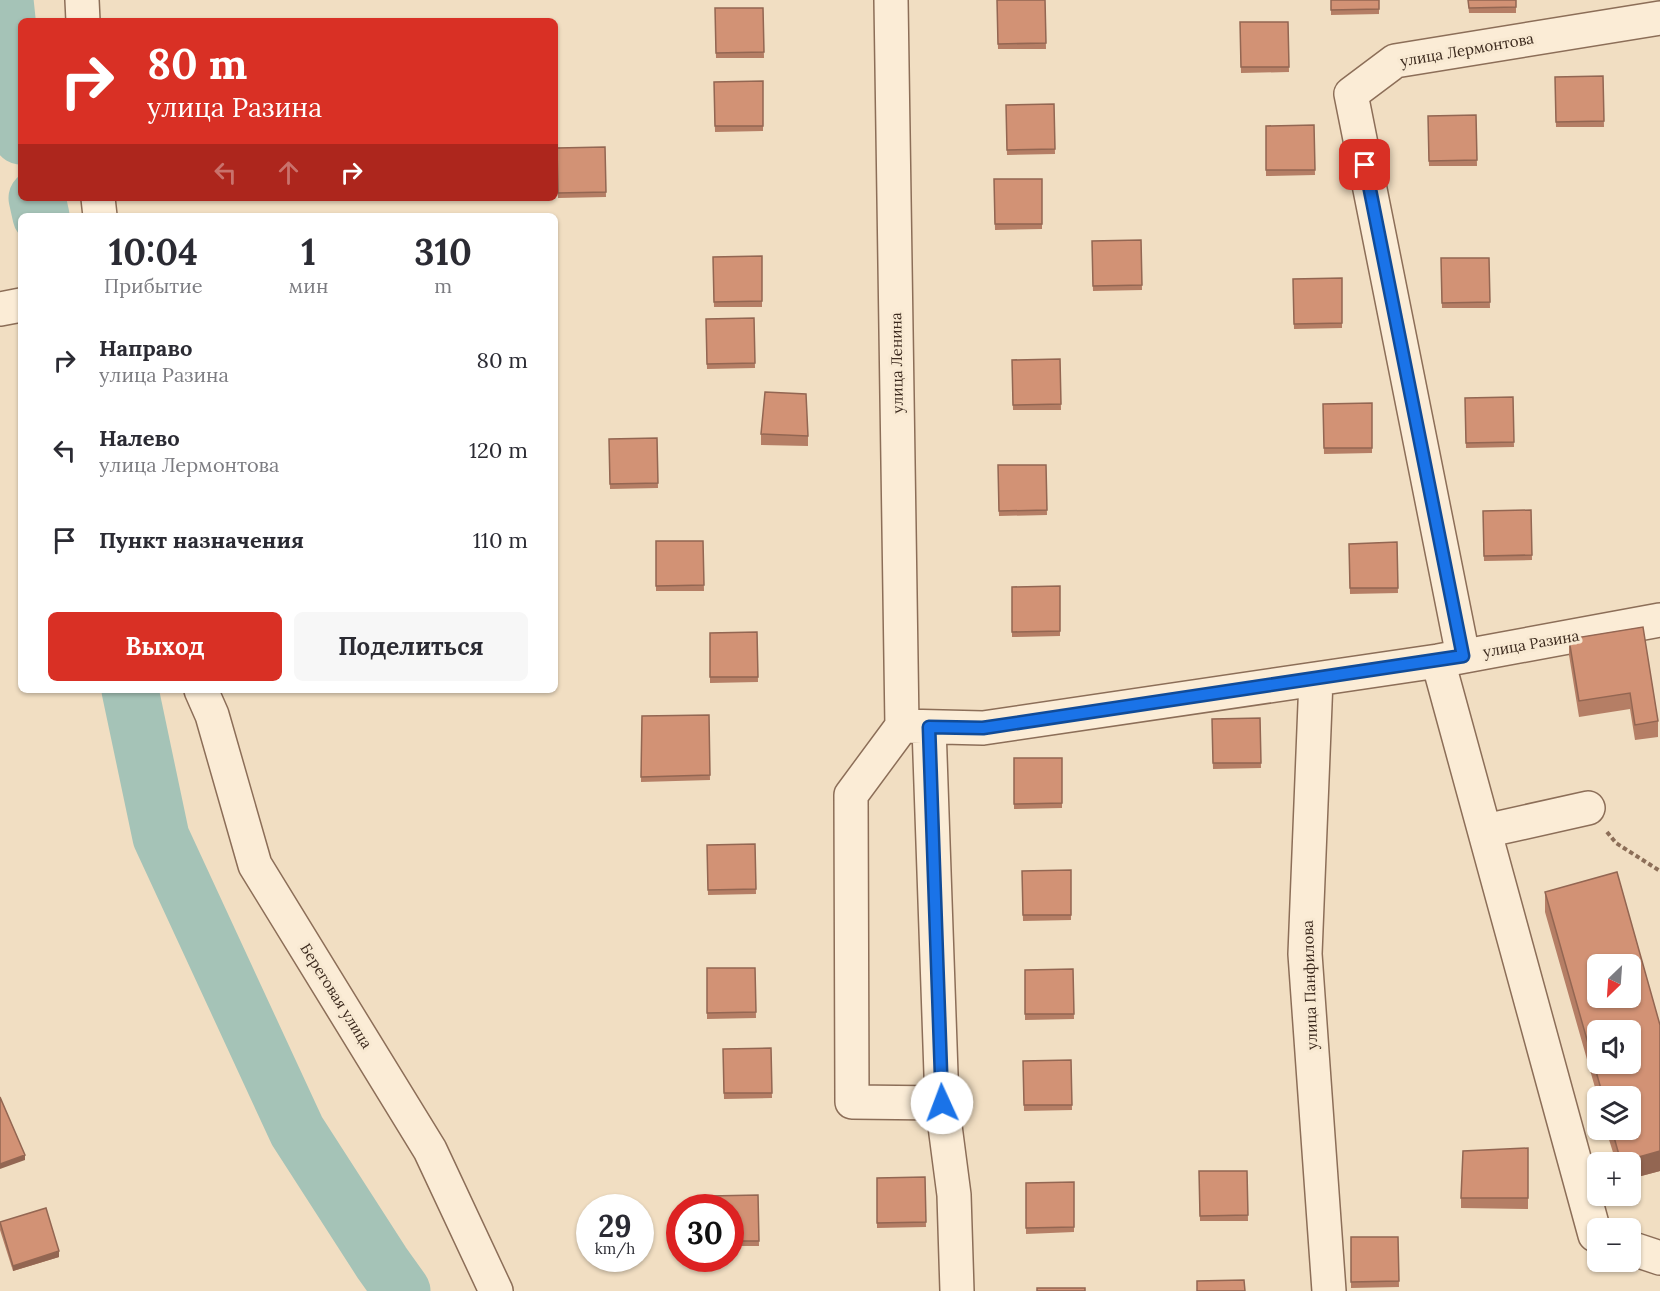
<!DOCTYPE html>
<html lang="ru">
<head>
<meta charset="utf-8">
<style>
  body { margin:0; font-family:Lora,serif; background:#f7f7f7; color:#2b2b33; height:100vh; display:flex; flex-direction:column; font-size:22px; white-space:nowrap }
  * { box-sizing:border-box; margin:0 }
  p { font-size:20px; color:#7c7c81 }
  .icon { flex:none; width:33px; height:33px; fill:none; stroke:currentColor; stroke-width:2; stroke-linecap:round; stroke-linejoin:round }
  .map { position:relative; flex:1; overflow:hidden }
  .drawer { position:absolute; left:18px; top:213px; width:540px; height:480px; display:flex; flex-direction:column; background:#fff; border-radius:9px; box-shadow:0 2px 4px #0004 }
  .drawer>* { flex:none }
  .top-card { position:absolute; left:18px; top:18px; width:540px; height:183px; border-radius:9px; box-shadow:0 2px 4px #0004; background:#d93025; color:#fff; overflow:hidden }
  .needle { width:39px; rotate:205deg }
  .buttons { position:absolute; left:1587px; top:954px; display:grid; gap:12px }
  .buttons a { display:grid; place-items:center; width:54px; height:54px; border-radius:9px; background:#fff; box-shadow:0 2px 4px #0004; font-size:30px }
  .speed { position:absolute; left:576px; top:1194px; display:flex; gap:12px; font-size:30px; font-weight:700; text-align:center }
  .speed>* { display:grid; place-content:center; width:78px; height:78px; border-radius:50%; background:#fff; box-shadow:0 2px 4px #0004; line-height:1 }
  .speed small { font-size:15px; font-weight:400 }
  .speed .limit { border:9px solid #d22; background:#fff; color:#111 }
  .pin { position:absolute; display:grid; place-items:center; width:51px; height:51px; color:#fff; margin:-26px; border-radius:12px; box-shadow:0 3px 9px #0006 }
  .me { position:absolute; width:66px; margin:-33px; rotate:358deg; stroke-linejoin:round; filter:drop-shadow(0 0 4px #0008) }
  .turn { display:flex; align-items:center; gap:21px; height:126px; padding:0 30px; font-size:27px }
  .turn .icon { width:78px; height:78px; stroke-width:2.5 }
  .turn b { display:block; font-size:42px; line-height:51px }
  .lanes { display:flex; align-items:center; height:57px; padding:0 30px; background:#0003; justify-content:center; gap:30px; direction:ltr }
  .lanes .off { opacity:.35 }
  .eta { display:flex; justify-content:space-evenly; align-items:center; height:102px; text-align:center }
  .eta b { font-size:36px; font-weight:800; line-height:42px }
  .action { display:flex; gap:12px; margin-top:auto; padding:12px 30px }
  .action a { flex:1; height:69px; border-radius:9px; background:#d93025; color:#fff; font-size:24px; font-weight:800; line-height:69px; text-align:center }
  .action a+a { background:#f7f7f7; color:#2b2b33 }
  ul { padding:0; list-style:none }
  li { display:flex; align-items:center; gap:18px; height:90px; padding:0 30px }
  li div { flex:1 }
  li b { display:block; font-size:22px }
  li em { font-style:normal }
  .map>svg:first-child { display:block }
</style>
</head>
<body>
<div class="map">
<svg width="1660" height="1291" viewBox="0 0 1660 1291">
  <rect width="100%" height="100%" fill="#f1dec2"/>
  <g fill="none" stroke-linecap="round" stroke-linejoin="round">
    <!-- river -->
    <path stroke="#a5c3b7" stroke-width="57" d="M5 0 18 124 21 136
      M37 198 41 216
      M130 690 161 837 297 1131 382 1263 402 1291"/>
    <!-- minor casing -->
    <g stroke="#8c6e58" stroke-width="36">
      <path id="minor" d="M82 0 83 21
        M891 0 902 726
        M98 198 100 216
        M0 309 21 305
        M1463 656 1351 94 1395 61 1660 18
        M1438 661 1595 1235H1598
        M1316 679 1305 954 1329 1291
        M201 690 212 715 255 865 430 1150 496 1291
        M902 726 983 728 1438 661 1660 620
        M902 726 851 795 852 1102 942 1103
        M929 727 942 1103 954 1195 957 1291
        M1485 831 1588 808
        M1630 1248 1660 1258"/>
    </g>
    <!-- path -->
    <path stroke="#8c6e58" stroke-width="4" stroke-dasharray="4.5 3" stroke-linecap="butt" d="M1607 832 1616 843 1660 871"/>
    <!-- minor -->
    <use href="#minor" stroke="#fbecd6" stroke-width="33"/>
  </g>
  <!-- wall -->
  <path fill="#b57e65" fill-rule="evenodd" d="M997 0H1045L1046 49H998Z
    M1331 0H1379V14L1331 15Z
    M1468 0H1516V13H1469Z
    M715 8H763L764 58H716Z
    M1240 22H1288L1289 72 1241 73Z
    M1603 76 1604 127H1556L1555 77Z
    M763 81V131L715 132 714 82Z
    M1054 104 1055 154 1007 155 1006 105Z
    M1476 115 1477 166H1429L1428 116Z
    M1314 125 1315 175 1266 176V126Z
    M605 147 606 197 558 198 557 148Z
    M994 179H1042V229L995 230Z
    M1141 240 1142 290 1093 291 1092 241Z
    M762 256V307H714L713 257Z
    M1441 258H1489L1490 308H1442Z
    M1342 278V328L1294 329 1293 279Z
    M754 318 755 368 707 369 706 319Z
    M1060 359 1061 410H1013L1012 360Z
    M1513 397 1514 447 1466 448 1465 398Z
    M1372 403V453L1324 454 1323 404Z
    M761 434 808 436V446L761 445Z
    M657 438 658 488 610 489 609 439Z
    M998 465H1046L1047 515 999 516Z
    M1531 510 1532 560 1484 561 1483 511Z
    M656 541H703L704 591H656Z
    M1397 542 1398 593 1350 594 1349 544Z
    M1060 586V636L1012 637V587Z
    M1643 627 1658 721V737L1635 740 1630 709 1579 717 1569 655V639Z
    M757 632 758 682 710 683V633Z
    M709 715 710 780 641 782 642 716Z
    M1260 718 1261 768 1213 769 1212 719Z
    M1014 758H1062V808L1014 809Z
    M755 844 756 894 708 895 707 845Z
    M1071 870V920L1023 921 1022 871Z
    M1617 872 1660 1025V1171L1630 1179V1162H1616L1606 1130H1630V1096H1598V1098L1545 912V892ZM1598 964H1630V998H1598ZM1598 1030H1630V1064H1598Z
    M707 968H755L756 1018 707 1019Z
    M1073 969 1074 1019 1025 1020V970Z
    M771 1048 772 1098 724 1099 723 1049Z
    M1071 1060 1072 1110 1024 1111 1023 1061Z
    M1528 1148V1209L1461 1208V1198Z
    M1199 1171H1247L1248 1221H1200Z
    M925 1177 926 1227 877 1228V1178Z
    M1074 1182V1232L1026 1234V1183Z
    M758 1195 759 1246H730V1208Z
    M0 1222 59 1257 13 1271 0 1230Z
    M1351 1237H1398L1399 1287 1351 1288Z"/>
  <!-- shaded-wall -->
  <path fill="#936652" d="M1660 1151V1171L1630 1179V1162H1621Z
    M25 1155V1160L0 1169V1164Z
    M59 1251V1257L13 1271V1266Z"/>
  <!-- building -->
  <path fill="#d29275" stroke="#936652" stroke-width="1.5" fill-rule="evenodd" d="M997 0H1045L1046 43 998 44Z
    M1331 0H1379V9L1331 10Z
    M1468 0H1516V7L1469 8Z
    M715 8H763L764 52 716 53Z
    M1240 22H1288L1289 67H1241Z
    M1603 76 1604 121 1556 122 1555 77Z
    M763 81V126H715L714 82Z
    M1054 104 1055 149 1007 150 1006 105Z
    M1476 115 1477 160 1429 161 1428 116Z
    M1314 125 1315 170H1266V126Z
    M605 147 606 192 558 193 557 148Z
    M994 179H1042V224H995Z
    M1141 240 1142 285 1093 286 1092 241Z
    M762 256V301L714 302 713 257Z
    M1441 258H1489L1490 302 1442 303Z
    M1342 278V323L1294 324 1293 279Z
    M754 318 755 363 707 364 706 319Z
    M1060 359 1061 404 1013 405 1012 360Z
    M765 392 806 394 808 436 761 434Z
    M1513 397 1514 442 1466 443 1465 398Z
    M1372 403V448H1324L1323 404Z
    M657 438 658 483 610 484 609 439Z
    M998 465H1046L1047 510 999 511Z
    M1531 510 1532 555 1484 556 1483 511Z
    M656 541H703L704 585 656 586Z
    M1397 542 1398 588H1350L1349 544Z
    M1060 586V631L1012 632V587Z
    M1643 627 1658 721 1635 725 1630 693 1579 701 1569 639Z
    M757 632 758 677H710V633Z
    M709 715 710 775 641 777 642 716Z
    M1260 718 1261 763H1213L1212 719Z
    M1014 758H1062V803L1014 804Z
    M755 844 756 889 708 890 707 845Z
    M1071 870V915H1023L1022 871Z
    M1617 872 1660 1025V1151L1621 1162 1612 1130H1630V1096H1603L1545 892ZM1598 964H1630V998H1598ZM1598 1030H1630V1064H1598Z
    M707 968H755L756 1012 707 1013Z
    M1073 969 1074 1014H1025V970Z
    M771 1048 772 1093H724L723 1049Z
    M1071 1060 1072 1105H1024L1023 1061Z
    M0 1097 25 1155 0 1164Z
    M1528 1148V1198H1461L1463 1151Z
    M1199 1171H1247L1248 1215 1200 1216Z
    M925 1177 926 1222 877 1223V1178Z
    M1074 1182V1227L1026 1228V1183Z
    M758 1195 759 1241H730V1208H711L710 1196Z
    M46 1208 59 1251 13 1266 0 1222Z
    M1351 1237H1398L1399 1281 1351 1282Z
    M1244 1280 1245 1291H1197V1281Z
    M1037 1288H1085V1291H1037Z"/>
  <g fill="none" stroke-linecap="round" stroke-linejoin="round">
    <!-- route casing -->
    <g stroke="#114b97" stroke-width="15">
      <path id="route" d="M942 1103 929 727 983 728 1463 656 1365 165"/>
    </g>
    <!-- route -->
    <use href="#route" stroke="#1a73e8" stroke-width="10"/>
  </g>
  <g text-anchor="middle" stroke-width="6" stroke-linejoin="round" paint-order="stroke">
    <!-- street labels -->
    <g font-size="15" fill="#3b291d" stroke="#f8e9d2">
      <text transform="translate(1467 50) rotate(-10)" y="5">улица Лермонтова</text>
      <text transform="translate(897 363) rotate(-91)" y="5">улица Ленина</text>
      <text transform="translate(1531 644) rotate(-10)" y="5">улица Разина</text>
      <text transform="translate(1310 985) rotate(-92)" y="5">улица Панфилова</text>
      <text transform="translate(336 996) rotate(58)" y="5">Береговая улица</text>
    </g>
  </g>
</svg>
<div class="buttons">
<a><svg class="needle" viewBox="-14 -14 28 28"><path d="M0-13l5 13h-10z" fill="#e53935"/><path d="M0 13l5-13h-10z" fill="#7c7c81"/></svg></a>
<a><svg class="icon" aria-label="sound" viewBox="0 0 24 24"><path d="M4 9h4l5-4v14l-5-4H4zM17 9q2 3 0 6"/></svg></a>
<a><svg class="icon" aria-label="layers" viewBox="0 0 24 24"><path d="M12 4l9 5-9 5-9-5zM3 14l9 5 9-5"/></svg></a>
<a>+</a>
<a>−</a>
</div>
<div class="speed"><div>29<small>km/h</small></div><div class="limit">30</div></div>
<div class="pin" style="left:1365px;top:165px;background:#d93025"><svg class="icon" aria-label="arrive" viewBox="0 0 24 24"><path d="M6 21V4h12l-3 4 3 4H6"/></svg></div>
<svg class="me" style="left:942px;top:1103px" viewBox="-20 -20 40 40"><circle r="19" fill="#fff"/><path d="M0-13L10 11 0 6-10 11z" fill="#1a73e8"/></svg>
<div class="top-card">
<div class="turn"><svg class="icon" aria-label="right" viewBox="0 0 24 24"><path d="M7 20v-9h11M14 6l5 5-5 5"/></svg><div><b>80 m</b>улица Разина</div></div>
<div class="lanes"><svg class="icon off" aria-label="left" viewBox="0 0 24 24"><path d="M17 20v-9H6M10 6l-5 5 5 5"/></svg><svg class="icon off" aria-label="ahead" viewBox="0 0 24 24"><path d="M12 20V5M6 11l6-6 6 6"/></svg><svg class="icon" aria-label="right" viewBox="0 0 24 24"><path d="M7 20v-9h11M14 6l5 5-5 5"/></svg></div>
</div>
<section class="drawer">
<div class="eta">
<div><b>10:04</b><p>Прибытие</p></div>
<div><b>1</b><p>мин</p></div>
<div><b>310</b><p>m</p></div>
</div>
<ul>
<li><svg class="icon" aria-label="right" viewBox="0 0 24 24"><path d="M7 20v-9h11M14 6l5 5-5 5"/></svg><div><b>Направо</b><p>улица Разина</p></div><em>80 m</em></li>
<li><svg class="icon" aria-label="left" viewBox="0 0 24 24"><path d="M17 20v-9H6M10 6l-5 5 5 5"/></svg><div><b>Налево</b><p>улица Лермонтова</p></div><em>120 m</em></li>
<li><svg class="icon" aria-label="arrive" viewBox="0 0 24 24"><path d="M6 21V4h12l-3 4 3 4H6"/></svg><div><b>Пункт назначения</b></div><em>110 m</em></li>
</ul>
<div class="action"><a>Выход</a><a>Поделиться</a></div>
</section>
</div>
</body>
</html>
